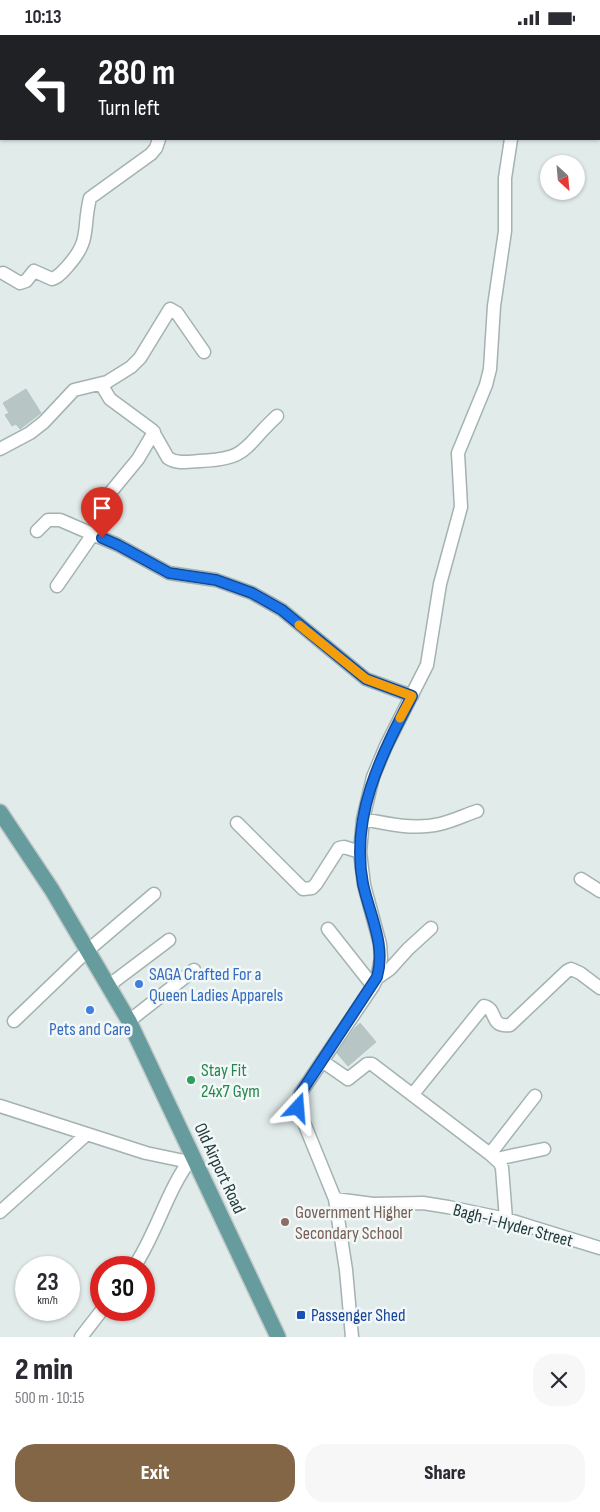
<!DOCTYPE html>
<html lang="en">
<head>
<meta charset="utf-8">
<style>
  body { margin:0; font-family:"Sofia Sans Condensed",sans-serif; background:#f7f7f7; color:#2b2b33; height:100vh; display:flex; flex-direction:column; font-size:19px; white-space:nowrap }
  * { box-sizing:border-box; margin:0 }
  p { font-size:16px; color:#7c7c81 }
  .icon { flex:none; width:28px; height:28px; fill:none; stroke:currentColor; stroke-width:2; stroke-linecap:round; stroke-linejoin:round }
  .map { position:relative; height:1302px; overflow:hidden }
  .details { display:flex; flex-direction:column; background:#fff; flex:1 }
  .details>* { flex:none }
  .guide { position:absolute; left:0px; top:0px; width:600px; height:105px; box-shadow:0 1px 4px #0004; background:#202124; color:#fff; overflow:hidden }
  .needle { width:32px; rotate:154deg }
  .tools { position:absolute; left:540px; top:120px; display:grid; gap:10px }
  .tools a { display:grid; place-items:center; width:45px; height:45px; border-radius:50%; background:#fff; box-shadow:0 1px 4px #0004; font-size:25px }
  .speed { position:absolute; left:15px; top:1221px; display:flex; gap:10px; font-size:25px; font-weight:700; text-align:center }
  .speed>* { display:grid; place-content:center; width:65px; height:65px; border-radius:50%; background:#fff; box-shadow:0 1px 4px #0004; line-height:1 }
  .speed small { font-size:12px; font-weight:400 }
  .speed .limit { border:8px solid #d22; background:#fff; color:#111 }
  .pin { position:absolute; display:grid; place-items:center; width:42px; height:42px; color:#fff; margin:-51px -21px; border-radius:50% 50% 50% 0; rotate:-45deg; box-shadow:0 0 5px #0007 }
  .pin .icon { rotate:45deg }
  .me { position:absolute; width:55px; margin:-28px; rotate:19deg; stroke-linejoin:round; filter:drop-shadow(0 0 4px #0008) }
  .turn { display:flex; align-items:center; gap:18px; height:105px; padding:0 15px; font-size:22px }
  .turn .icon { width:65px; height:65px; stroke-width:2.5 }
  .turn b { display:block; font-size:35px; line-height:42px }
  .round { display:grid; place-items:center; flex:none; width:52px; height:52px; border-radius:20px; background:#f7f7f7 }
  .head { display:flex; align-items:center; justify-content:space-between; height:85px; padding:0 15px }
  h1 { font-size:30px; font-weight:800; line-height:38px }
  .action { display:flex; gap:10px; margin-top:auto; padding:10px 15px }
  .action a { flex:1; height:58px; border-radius:20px; background:#826646; color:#fff; font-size:20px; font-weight:800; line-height:58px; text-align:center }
  .action a+a { background:#f7f7f7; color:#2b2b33 }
  .status { display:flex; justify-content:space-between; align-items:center; height:35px; padding:0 25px; background:#fff; direction:ltr }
  .status svg { height:14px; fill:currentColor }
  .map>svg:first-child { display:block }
</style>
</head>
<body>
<div class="status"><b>10:13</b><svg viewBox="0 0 49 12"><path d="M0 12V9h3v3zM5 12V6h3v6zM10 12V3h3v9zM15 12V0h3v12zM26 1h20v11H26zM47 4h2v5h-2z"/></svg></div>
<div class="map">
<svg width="600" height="1302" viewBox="0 0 600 1302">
  <rect width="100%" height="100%" fill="#e1ebea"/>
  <!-- building -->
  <path fill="#b7c6c4" stroke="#b4c5c3" d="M26 354 41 378 20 394 16 389 12 391 5 380 9 378 3 368Z
    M360 988 376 1007 348 1031 337 1018 354 994Z"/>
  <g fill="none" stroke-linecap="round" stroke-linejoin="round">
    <!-- minor casing -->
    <g stroke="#a4b2b2" stroke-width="15">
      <path id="minor" d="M112 1V0
        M537 1V0
        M0 91H1
        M3 238 20 248 26 246 34 236 52 244C59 242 62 237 67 232 92 204 82 195 90 163L151 119 156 113 159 104
        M101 349 110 364 152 395 168 423C177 429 188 427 199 426 250 424 243 412 277 381
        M0 414 30 398 44 387 74 355 107 347 131 332 140 323 170 274 177 278 204 317
        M101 469 138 424 154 397
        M37 496 48 485H60L118 510 169 538 216 545 252 558 282 575 366 644 412 661
        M57 551 93 499
        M363 784C387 789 415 795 440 789 453 786 465 780 477 776
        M237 788 303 854 312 853 316 849 339 813 344 812 360 817
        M581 844 600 856
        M328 894 373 951
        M377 943 390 934 408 914 431 893
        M108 951 169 905
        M14 986 87 916 154 859
        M129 986 194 935
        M322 1026 348 1044 367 1029H372L490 1119 500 1128 502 1133 506 1184
        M413 1059 484 971C498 974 489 993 510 990L567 936 571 934 580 938 600 953
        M0 1071 146 1118 189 1127
        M490 1119 535 1061
        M496 1124 544 1114
        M335 1164 373 1169 423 1168 448 1172 506 1184 600 1213
        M0 1177 87 1099
        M134 1232C157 1198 167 1154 193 1121
        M81 1302 102 1275
        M352 1302 346 1235 335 1164 298 1073V1067L300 1059 373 951 377 943 381 923 380 909 364 850 360 817 363 784 373 742 386 711 427 630 440 549 461 472 458 418 486 350 490 334 494 271 505 196V143L511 104"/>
    </g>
    <!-- major casing -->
    <g stroke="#c1c8c8" stroke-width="18">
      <path id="major" d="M0 777 52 855 129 986 278 1302"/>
    </g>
    <!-- minor -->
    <use href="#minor" stroke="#fff" stroke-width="12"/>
    <!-- major -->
    <use href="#major" stroke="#679c9f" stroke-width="15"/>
  </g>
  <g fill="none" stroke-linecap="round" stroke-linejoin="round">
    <!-- route casing -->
    <g stroke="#114b97" stroke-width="12">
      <path id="route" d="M102 503 118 510 169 538 216 545 252 558 282 575 366 644 412 661C381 721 350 780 363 849 370 881 386 910 377 942L300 1059 298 1067V1073"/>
    </g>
    <!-- route -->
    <use href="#route" stroke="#1a73e8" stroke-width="9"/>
    <!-- slow -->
    <path stroke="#f59e0b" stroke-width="9" d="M299 590 366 644 412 661 400 683"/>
  </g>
  <!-- markers -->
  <g fill="#3f7fe0" stroke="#f2f8f7" stroke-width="2">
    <circle cx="139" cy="949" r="5"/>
    <circle cx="90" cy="975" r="5"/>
  </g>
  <circle fill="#2e9e5b" stroke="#f2f8f7" stroke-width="2" cx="191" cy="1045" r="5"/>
  <circle fill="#8d6e63" stroke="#f2f8f7" stroke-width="2" cx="285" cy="1187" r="5"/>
  <rect fill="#1a4fb4" stroke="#f2f8f7" stroke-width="2" x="296" y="1275" width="10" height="10" rx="2.5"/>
  <g text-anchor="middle" stroke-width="5" stroke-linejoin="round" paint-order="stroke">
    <!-- shop labels -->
    <g font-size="18" fill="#366cbe" stroke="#f2f8f7" text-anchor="start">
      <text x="149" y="945">SAGA Crafted For a<tspan x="149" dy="21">Queen Ladies Apparels</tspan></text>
      <text x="90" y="1000" text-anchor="middle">Pets and Care</text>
    </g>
    <!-- leisure labels -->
    <g font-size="18" fill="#27864d" stroke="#f2f8f7" text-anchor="start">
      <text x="201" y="1041">Stay Fit<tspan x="201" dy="21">24x7 Gym</tspan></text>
    </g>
    <!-- street labels -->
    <g font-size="18" fill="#223a3b" stroke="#f2f8f7">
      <text transform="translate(220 1133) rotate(65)" y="6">Old Airport Road</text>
      <text transform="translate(513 1190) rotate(15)" y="6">Bagh-i-Hyder Street</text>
    </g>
    <!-- education labels -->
    <g font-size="18" fill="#785e54" stroke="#f2f8f7" text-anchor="start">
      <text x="295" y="1183">Government Higher<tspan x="295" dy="21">Secondary School</tspan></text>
    </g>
    <!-- transit labels -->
    <g font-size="18" fill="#164399" stroke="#f2f8f7" text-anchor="start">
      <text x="311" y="1286">Passenger Shed</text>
    </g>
  </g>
</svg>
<div class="tools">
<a><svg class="needle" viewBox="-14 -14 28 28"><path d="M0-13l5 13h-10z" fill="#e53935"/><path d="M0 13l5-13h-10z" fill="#7c7c81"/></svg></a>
</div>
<div class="speed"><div>23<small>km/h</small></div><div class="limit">30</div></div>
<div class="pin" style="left:102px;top:503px;background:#d93025"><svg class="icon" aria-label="arrive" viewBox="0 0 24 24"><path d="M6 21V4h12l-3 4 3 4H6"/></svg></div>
<svg class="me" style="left:298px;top:1073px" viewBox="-20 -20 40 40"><path d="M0-17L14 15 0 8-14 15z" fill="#1a73e8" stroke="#fff" stroke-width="4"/></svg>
<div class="guide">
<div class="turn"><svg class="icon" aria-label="left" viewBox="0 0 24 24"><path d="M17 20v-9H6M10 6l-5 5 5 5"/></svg><div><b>280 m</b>Turn left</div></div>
</div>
</div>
<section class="details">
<div class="head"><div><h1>2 min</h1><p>500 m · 10:15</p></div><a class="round"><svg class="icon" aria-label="close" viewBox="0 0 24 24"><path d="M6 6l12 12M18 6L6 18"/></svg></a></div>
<div class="action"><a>Exit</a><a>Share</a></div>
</section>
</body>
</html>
